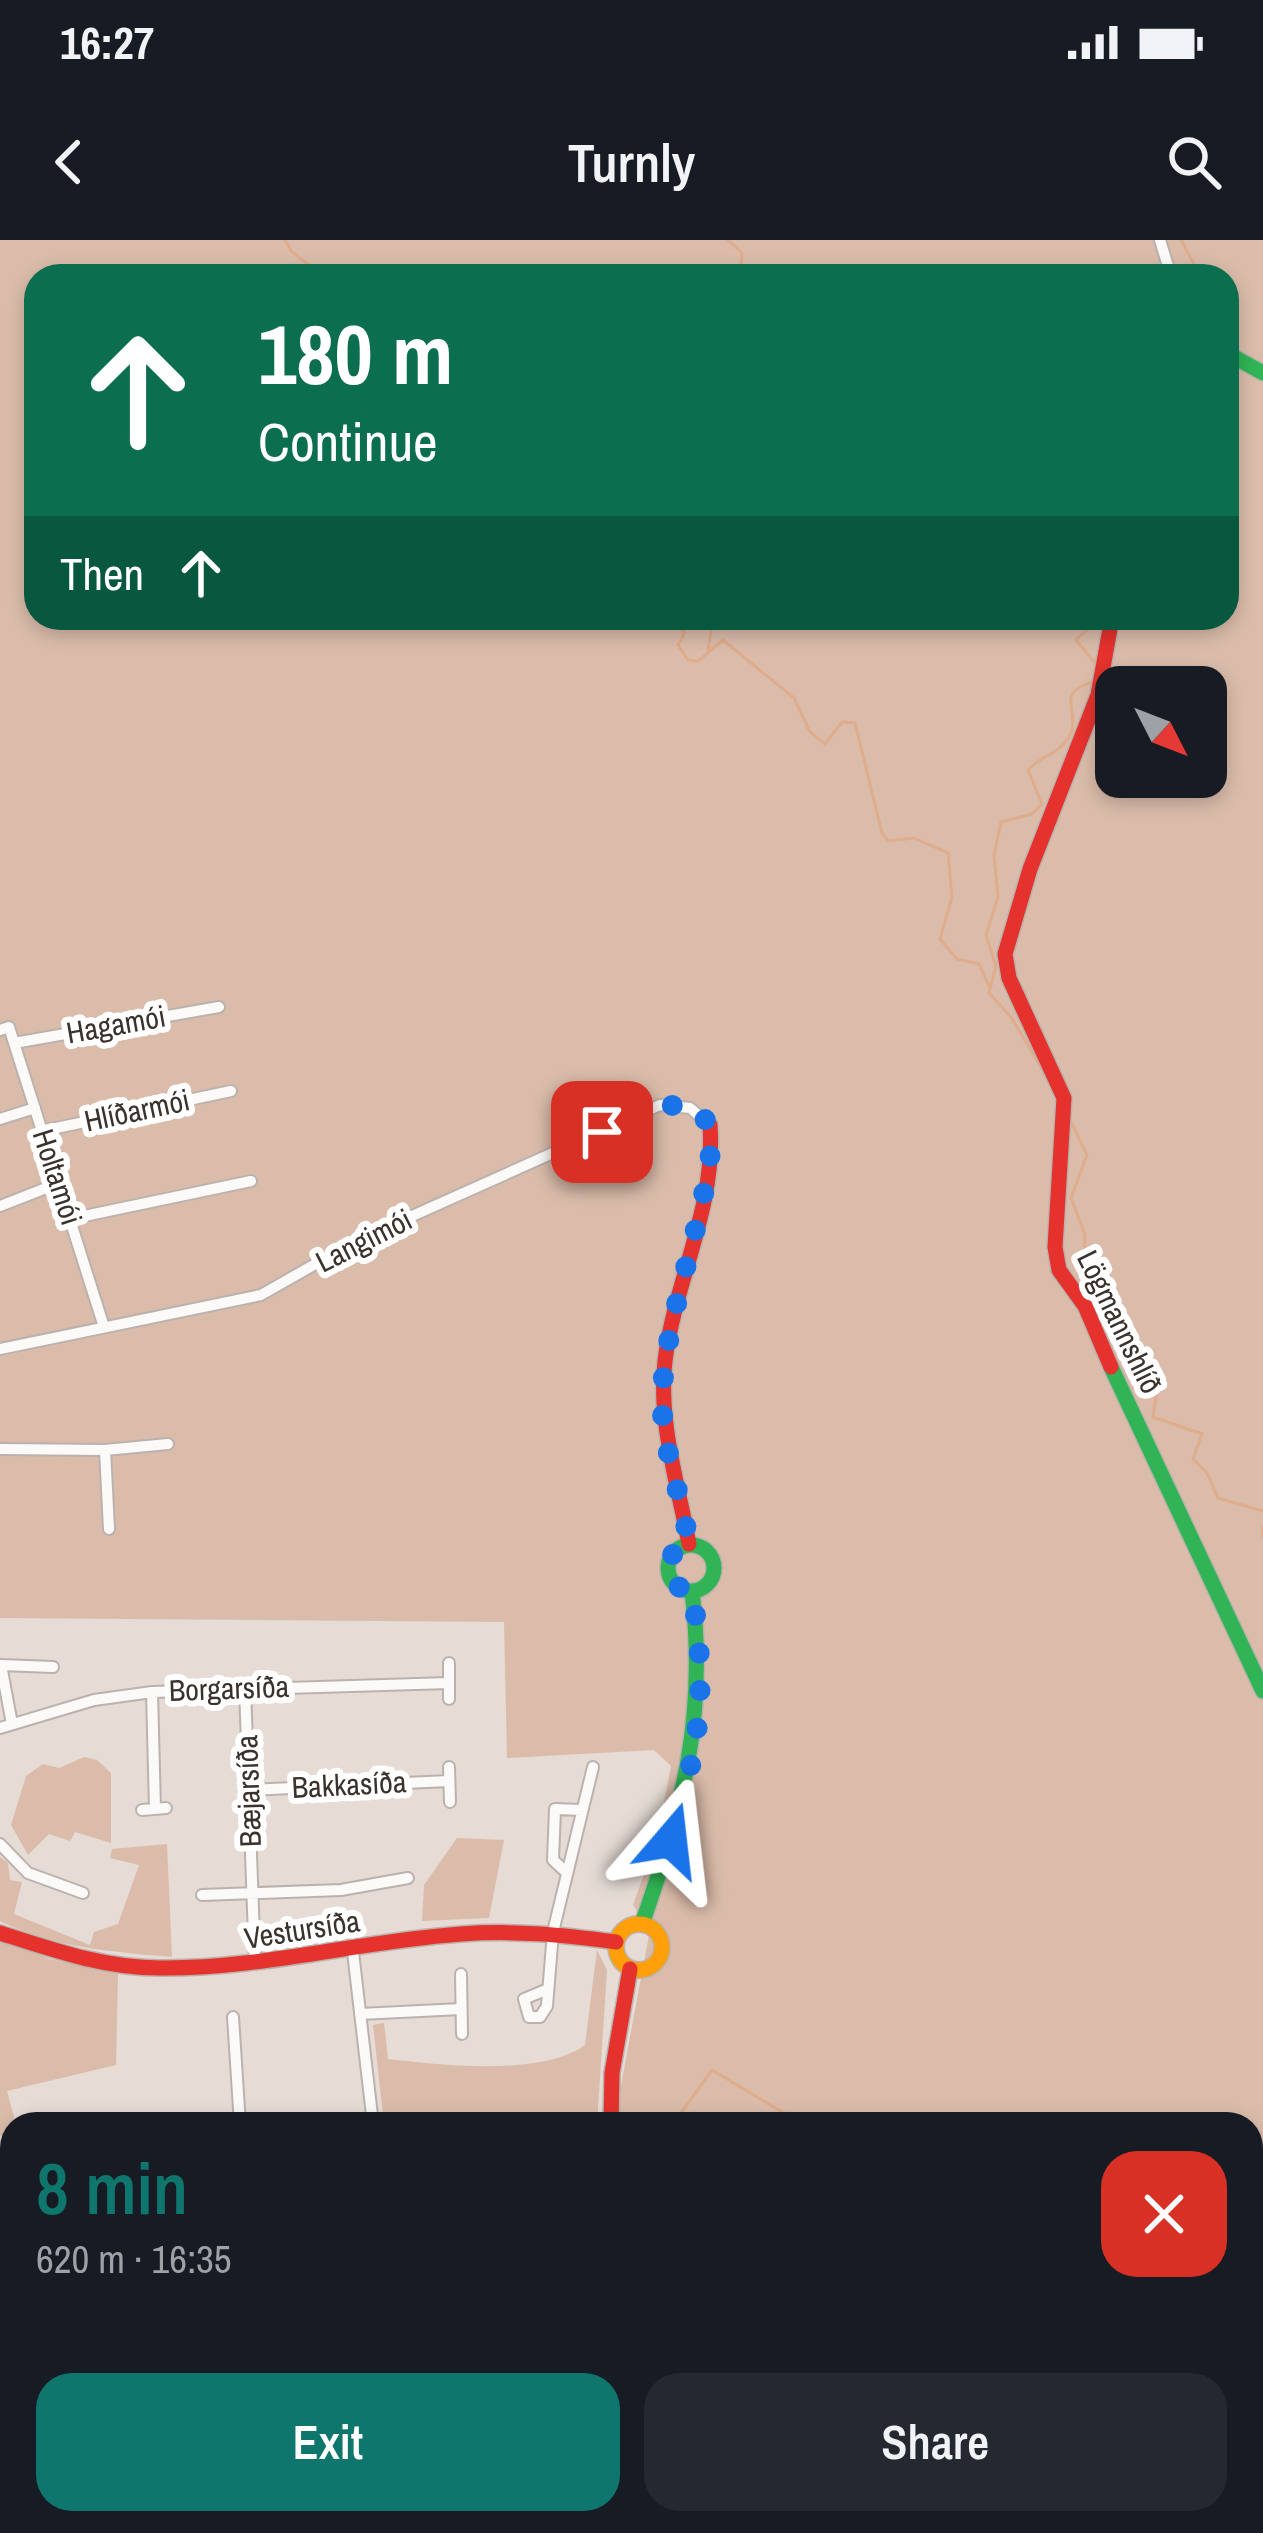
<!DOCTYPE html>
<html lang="en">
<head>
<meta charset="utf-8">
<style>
  body { margin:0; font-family:"Archivo Narrow",sans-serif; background:#242831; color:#f1f3f6; height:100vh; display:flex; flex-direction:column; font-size:45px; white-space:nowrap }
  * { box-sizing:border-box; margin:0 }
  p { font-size:39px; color:#9ea1a6 }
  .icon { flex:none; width:66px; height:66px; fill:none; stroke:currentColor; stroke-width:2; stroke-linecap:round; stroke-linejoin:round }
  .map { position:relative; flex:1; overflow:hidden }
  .side { position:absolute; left:0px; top:1872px; width:1263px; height:423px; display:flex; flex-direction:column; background:#171b24; border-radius:36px 36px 0 0; box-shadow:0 6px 18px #0003 }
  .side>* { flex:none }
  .top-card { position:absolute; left:24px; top:24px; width:1215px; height:366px; border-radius:36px; box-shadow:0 6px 18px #0003; background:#0b6e4f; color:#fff; overflow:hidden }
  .needle { width:78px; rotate:132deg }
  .tools { position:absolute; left:1095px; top:426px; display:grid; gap:24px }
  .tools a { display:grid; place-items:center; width:132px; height:132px; border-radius:24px; background:#171b24; box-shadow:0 6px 18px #0003; font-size:60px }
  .pin { position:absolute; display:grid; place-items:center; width:102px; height:102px; color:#fff; margin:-51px; border-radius:24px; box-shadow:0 6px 18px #0006 }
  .me { position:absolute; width:132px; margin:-66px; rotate:17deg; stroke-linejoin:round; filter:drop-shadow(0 0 9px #0008) }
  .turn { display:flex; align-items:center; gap:42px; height:252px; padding:0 36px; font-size:54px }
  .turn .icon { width:156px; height:156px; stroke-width:2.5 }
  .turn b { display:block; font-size:84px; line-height:102px }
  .then { display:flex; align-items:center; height:114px; padding:0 36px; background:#0003; gap:24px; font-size:45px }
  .round { display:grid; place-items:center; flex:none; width:126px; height:126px; border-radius:36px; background:#242831 }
  .overview { display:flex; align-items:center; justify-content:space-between; height:204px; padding:0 36px }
  h1 { font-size:72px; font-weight:600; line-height:90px; color:#0f766e }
  .cta { display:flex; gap:24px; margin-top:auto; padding:24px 36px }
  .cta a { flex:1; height:138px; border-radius:36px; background:#0f766e; color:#fff; font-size:48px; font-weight:600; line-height:138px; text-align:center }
  .cta a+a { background:#242831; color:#f1f3f6 }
  .status { display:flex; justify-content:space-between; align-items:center; height:84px; padding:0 60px; background:#171b24; direction:ltr }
  .status svg { height:33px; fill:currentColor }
  header { display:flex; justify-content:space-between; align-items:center; height:156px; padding:0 36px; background:#171b24; font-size:54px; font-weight:600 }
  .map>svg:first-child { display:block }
</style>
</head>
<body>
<div class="status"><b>16:27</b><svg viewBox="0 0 49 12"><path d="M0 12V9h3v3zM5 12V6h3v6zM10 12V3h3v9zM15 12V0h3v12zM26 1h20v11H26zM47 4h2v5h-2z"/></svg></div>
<header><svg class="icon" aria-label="back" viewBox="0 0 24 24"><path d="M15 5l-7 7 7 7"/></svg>Turnly<svg class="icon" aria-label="search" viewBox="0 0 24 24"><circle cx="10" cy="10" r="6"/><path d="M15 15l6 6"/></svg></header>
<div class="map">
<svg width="1263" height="2293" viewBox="0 0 1263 2293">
  <rect width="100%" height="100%" fill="#e6dbd5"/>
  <!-- built -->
  <path fill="#e8d4c8" d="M284 2283H651L653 2293H254Z"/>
  <!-- green -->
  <path fill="#dbbcaa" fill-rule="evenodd" d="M0 0H1263V2293H686V2283H1251V1884H619V1856L650 1690 633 1665 657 1599 671 1526 654 1510 507 1518 504 1382 0 1378ZM36 36H1227V378H36ZM1116 447H1206V537H1116Z
    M84 1517 97 1520 111 1533V1603L75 1592 70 1601 49 1594 28 1615 11 1585 26 1536 43 1524 59 1528Z
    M457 1598 504 1600 489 1678 422 1681 424 1645Z
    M167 1604 172 1717C114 1712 54 1708 0 1681V1617L8 1623 10 1640 22 1642 14 1674 90 1705 94 1692 118 1684 139 1625 110 1618 112 1609Z
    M0 1697 50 1719 118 1734 116 1825 7 1851 16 1884H12L11 1903 0 1895Z
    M597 1710 607 1730 597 1884H384L373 1785 384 1783 388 1819C441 1825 540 1837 585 1805Z"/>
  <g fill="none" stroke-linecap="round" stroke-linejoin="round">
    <!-- stream -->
    <path stroke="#dfac8c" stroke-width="3" d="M285 0 291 11 323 36
      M728 0 742 13 740 36
      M1181 0 1194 24 1192 36
      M652 378 657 386 674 385 685 392 678 405 688 420 698 421 723 400 794 458 810 492 825 504 842 482 855 483 882 593 888 601 914 598 948 613 952 657 940 699 957 719 979 724 990 748
      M713 408 708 410 713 378
      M1095 423 1076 400 1100 378
      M1045 834 1011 777 989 753 996 726 986 695 998 657 994 615 1001 582 1032 574 1042 564 1028 530C1040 515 1064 514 1072 490 1078 469 1055 453 1093 442
      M1071 882 1087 915 1071 958 1085 995 1083 1045 1106 1079 1160 1130 1153 1177 1202 1194 1193 1219 1207 1233 1218 1258 1263 1271
      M1263 1286V1298
      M673 1884 712 1830 802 1884
      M1251 1990 1263 2038"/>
    <!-- street casing -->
    <g stroke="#bbb2ad" stroke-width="14">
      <path id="street" d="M1160 0 1171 36
        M0 790 9 787 104 1087
        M14 803 219 767
        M0 879 35 868
        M42 891 231 851
        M0 966 59 943
        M70 979 251 941
        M0 1109 261 1055 354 1002 660 865 690 868 710 885
        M0 1209 105 1210 168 1204
        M105 1210 109 1289
        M449 1423V1459
        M245 1449 255 1724
        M152 1452 155 1569
        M12 1484 1 1425 53 1427
        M0 1488 94 1460 152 1452 449 1443
        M449 1527 450 1562
        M249 1550 449 1541
        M142 1570 166 1568
        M0 1604 28 1633 83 1653
        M565 1631 553 1620 555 1569 582 1570
        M202 1655 341 1650 408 1638
        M353 1712 373 1884
        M461 1734 462 1794
        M548 1749 524 1759 529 1777H540L547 1766 553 1692 593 1527
        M360 1774 461 1769
        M233 1777 240 1884
        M1251 2047 1263 2089
        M0 2107 12 2104
        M0 2178H12
        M1251 2196 1263 2192
        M0 2276 12 2273
        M215 2293 244 2283"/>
    </g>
    <!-- fast casing -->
    <g stroke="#bbb2ad" stroke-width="18">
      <path id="fast" d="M1227 113 1263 133
        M1111 1127 1263 1451
        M668 1328a23 23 0 1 1 46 0a23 23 0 1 1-46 0Z
        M642 1684C683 1567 707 1476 692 1351
        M1251 2264 1263 2262
        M669 2283 672 2293"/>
    </g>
    <!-- slow casing -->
    <g stroke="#bbb2ad" stroke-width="18">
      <path id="slow" d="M616 1707a23 23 0 1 1 46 0a23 23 0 1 1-46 0Z
        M1074 2293 1115 2283"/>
    </g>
    <!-- jam casing -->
    <g stroke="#bbb2ad" stroke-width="18">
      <path id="jam" d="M1111 1127 1085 1066 1059 1030 1055 1007 1064 858 1009 738 1005 714 1030 629 1098 455 1112 378
        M689 1304C678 1244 658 1182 665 1121 675 1039 716 969 710 885
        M0 1693C53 1710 104 1728 160 1728 262 1729 360 1701 461 1694 514 1690 564 1695 616 1702
        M611 1884 612 1833 630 1729
        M1115 2293 1156 2283"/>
    </g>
    <!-- street -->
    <use href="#street" stroke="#fbfaf9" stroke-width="10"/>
    <!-- fast -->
    <use href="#fast" stroke="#30b455" stroke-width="15"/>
    <!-- slow -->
    <use href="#slow" stroke="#ff9f0a" stroke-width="15"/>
    <!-- jam -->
    <use href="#jam" stroke="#e5322d" stroke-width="15"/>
  </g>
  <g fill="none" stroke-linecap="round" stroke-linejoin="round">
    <!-- route -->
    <path stroke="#1a73e8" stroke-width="21" stroke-dasharray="0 37.8" d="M602 892C635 875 702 838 712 899 704 987 666 1069 662 1157 661 1206 682 1256 689 1304L673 1313 668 1334 676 1346 692 1351C708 1451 700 1504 671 1600"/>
  </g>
  <g text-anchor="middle" stroke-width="12" stroke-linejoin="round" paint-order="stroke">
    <!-- street labels -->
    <g font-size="30" fill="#3a322d" stroke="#fff">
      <text transform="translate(116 785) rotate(-10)" y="10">Hagamói</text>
      <text transform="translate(137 871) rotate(-12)" y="10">Hlíðarmói</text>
      <text transform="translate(57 937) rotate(72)" y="10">Holtamói</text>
      <text transform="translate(364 1001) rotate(-27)" y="10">Langimói</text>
      <text transform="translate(1119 1082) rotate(64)" y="10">Lögmannshlíð</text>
      <text transform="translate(229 1449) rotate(-2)" y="10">Borgarsíða</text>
      <text transform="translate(349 1545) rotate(-3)" y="10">Bakkasíða</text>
      <text transform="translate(249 1551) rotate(-92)" y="10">Bæjarsíða</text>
      <text transform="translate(302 1690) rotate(-9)" y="10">Vestursíða</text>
    </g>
  </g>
</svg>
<div class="tools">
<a><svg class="needle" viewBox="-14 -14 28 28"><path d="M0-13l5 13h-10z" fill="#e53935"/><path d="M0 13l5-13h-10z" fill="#9ea1a6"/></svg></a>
</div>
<div class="pin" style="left:602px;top:892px;background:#d93025"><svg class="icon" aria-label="arrive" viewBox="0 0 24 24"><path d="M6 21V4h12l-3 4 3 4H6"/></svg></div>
<svg class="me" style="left:671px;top:1600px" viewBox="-20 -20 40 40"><path d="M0-17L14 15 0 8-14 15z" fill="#1a73e8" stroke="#fff" stroke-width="4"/></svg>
<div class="top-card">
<div class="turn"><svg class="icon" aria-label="ahead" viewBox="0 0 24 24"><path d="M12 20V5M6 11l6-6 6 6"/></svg><div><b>180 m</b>Continue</div></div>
<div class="then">Then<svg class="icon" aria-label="ahead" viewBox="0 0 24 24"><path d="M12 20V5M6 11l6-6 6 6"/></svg></div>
</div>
<section class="side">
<div class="overview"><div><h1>8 min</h1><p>620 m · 16:35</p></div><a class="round" style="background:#d93025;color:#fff"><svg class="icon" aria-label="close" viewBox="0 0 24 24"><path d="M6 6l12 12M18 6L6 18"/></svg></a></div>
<div class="cta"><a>Exit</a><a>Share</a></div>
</section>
</div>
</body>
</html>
